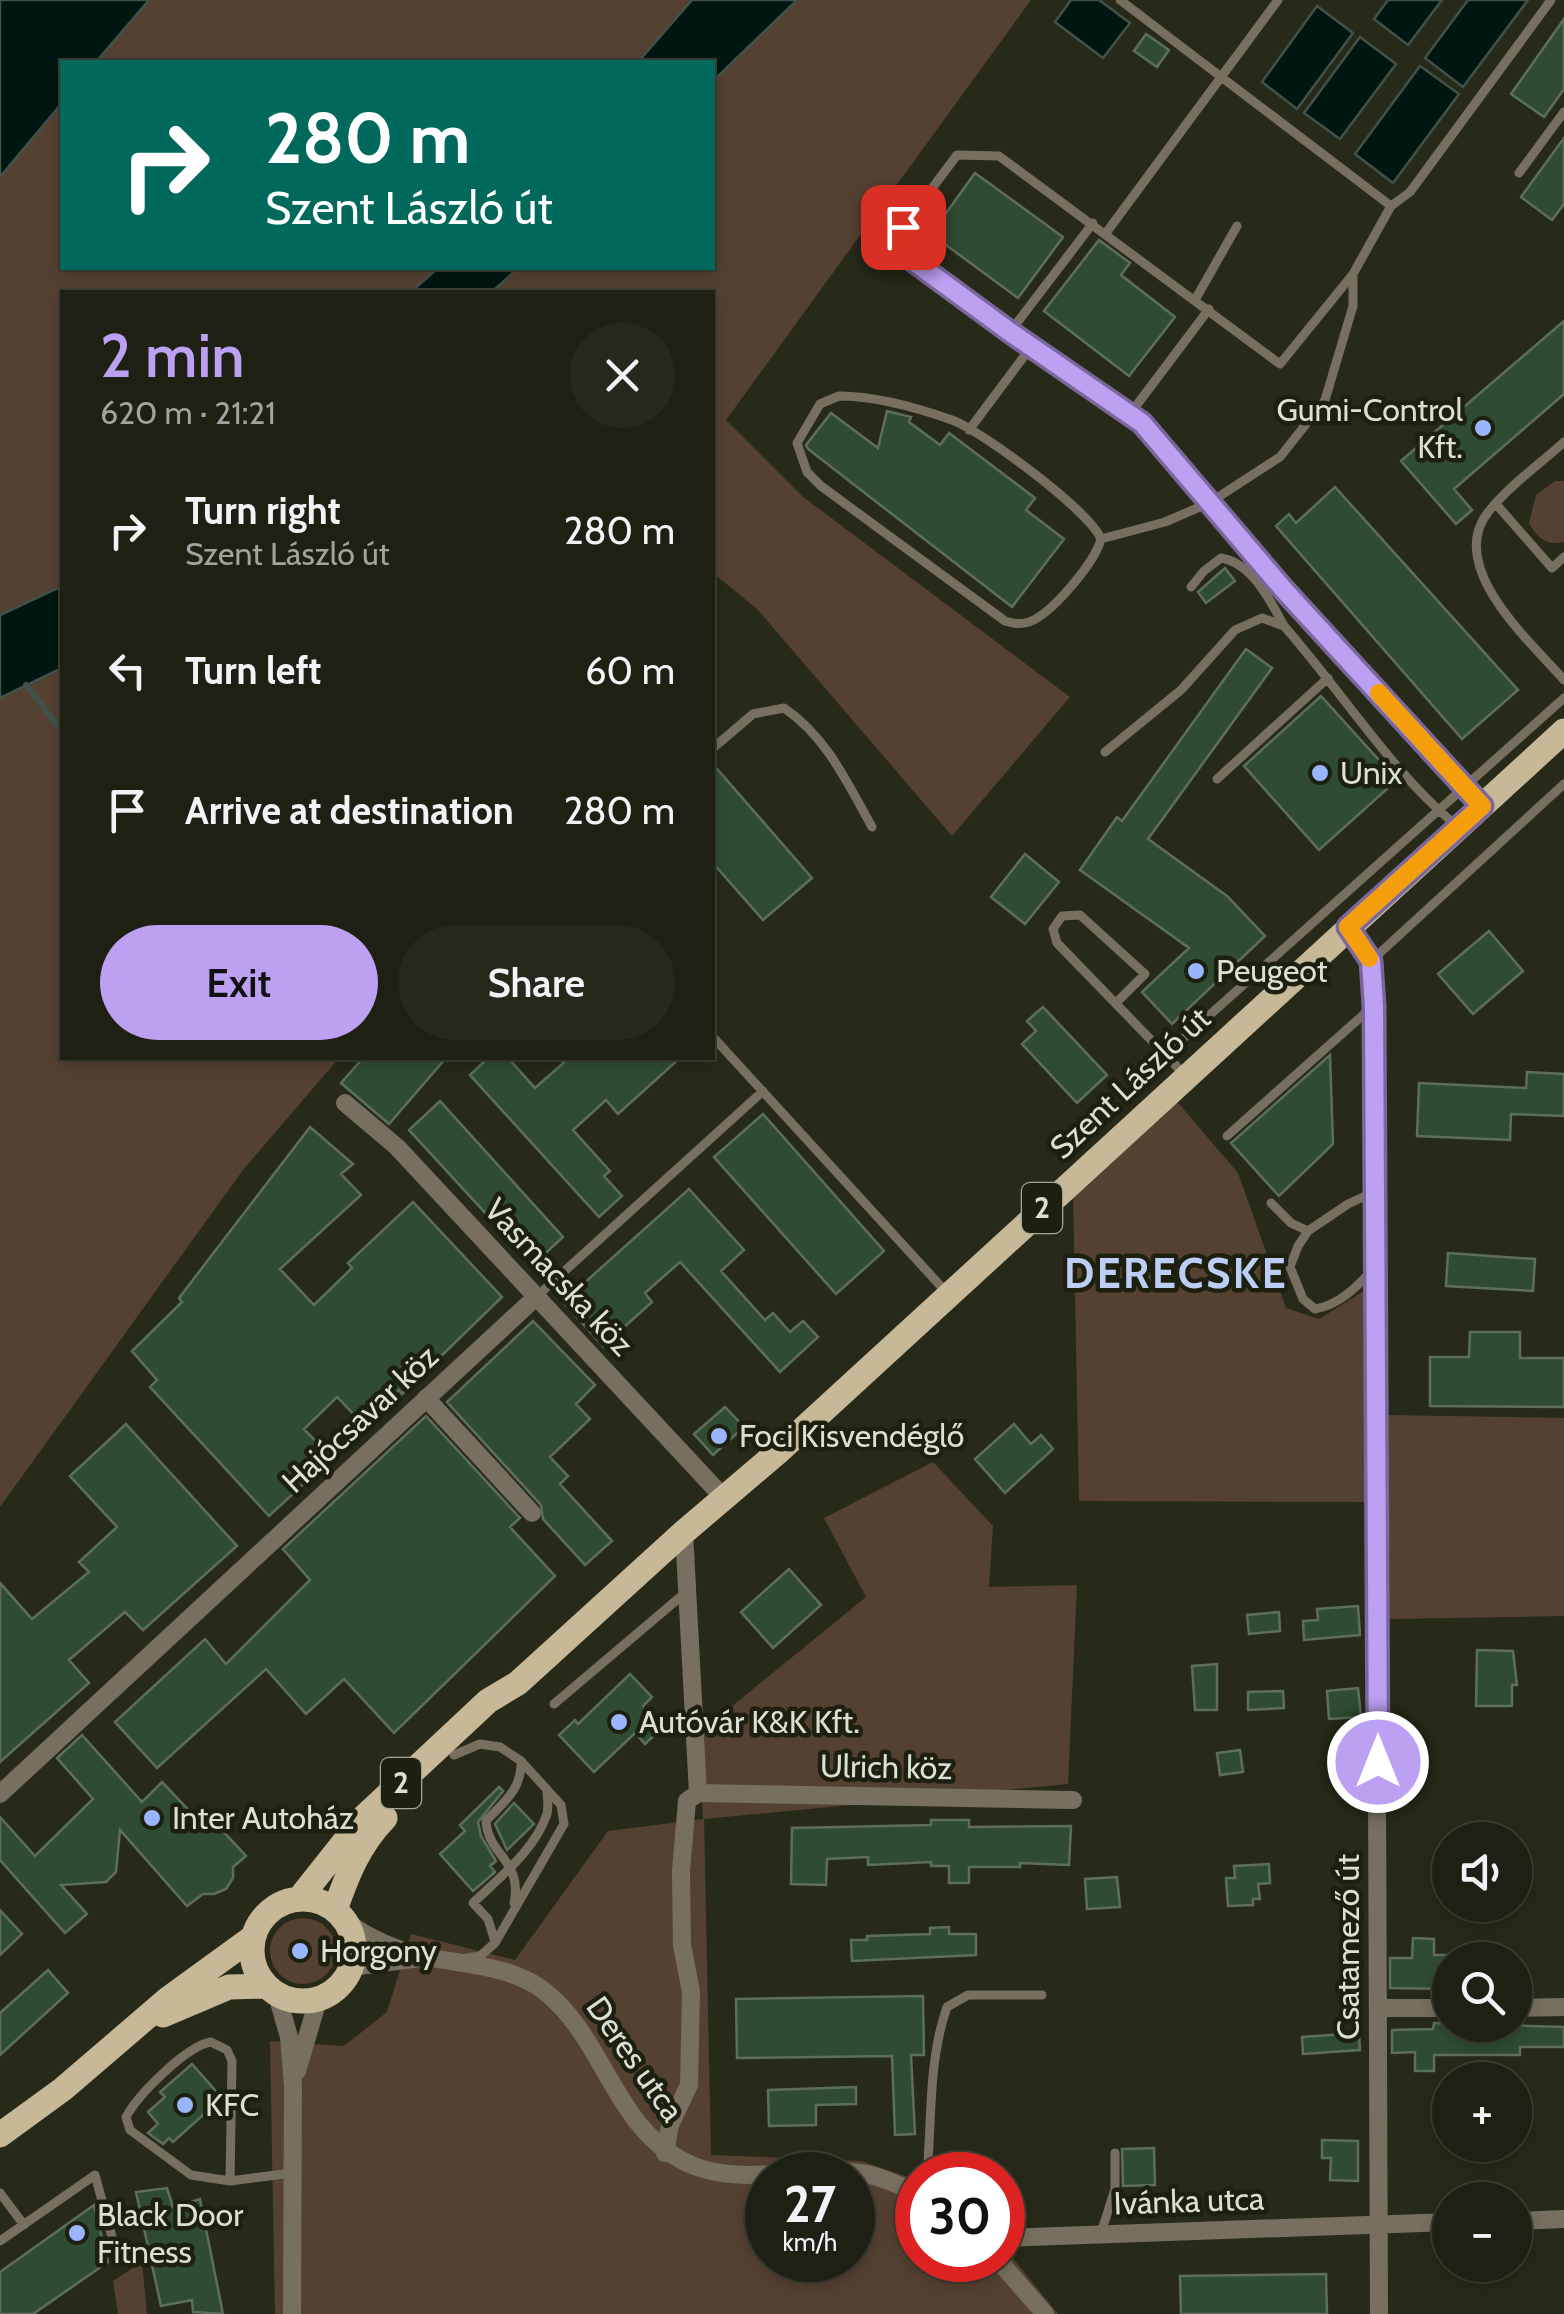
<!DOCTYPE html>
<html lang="en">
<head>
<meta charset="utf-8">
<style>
  body { margin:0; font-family:Cabin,sans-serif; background:#25281b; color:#f1f3f6; height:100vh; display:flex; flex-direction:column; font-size:38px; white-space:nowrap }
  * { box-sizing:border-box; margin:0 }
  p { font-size:32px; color:#a0a39f }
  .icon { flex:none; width:55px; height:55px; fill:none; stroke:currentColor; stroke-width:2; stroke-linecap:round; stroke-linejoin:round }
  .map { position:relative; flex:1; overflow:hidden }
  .sheet { position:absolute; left:60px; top:290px; width:655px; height:770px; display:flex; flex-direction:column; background:#1d2012; border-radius:0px; box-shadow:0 5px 15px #0003,0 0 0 2px #3b3e32 }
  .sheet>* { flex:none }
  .hud { position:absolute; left:60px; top:60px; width:655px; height:210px; border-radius:0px; box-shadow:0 5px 15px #0003,0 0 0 2px #3b3e32; background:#00695c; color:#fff; overflow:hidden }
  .controls { position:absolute; left:1432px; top:1822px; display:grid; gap:20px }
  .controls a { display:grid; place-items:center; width:100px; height:100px; border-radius:50%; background:#1d2012; box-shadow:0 5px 15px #0003,0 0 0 2px #3b3e32; font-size:50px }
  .speed { position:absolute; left:745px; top:2152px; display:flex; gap:20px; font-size:50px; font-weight:700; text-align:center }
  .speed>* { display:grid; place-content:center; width:130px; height:130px; border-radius:50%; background:#1d2012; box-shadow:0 5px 15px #0003,0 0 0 2px #3b3e32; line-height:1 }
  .speed small { font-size:25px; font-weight:400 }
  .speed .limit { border:15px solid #d22; background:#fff; color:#111 }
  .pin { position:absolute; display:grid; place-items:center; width:85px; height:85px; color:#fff; margin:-42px; border-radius:20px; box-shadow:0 5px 15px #0006 }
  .me { position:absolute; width:110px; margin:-55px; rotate:0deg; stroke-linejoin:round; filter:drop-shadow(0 0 8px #0008) }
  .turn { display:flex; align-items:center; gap:35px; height:210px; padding:0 40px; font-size:45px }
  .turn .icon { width:130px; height:130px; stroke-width:2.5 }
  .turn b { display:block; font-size:70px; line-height:85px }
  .round { display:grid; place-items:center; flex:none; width:105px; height:105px; border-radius:52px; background:#25281b }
  .overview { display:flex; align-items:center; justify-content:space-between; height:170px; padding:0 40px }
  h1 { font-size:60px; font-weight:600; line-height:75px; color:#bca0f2 }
  .cta { display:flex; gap:20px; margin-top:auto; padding:20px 40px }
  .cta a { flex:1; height:115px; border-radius:60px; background:#bca0f2; color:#111; font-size:40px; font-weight:600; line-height:115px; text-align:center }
  .cta a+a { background:#25281b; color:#f1f3f6 }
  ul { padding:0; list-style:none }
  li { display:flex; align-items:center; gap:30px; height:140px; padding:0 40px }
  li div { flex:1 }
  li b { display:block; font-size:38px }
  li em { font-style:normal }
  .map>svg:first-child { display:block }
</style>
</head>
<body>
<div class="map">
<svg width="1564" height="2314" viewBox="0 0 1564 2314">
  <rect width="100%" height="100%" fill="#272a18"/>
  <!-- green -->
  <path fill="#554132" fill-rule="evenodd" d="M149 0H692L638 62H96Z
    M797 0H1031L726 420 802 496 1070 697 952 836 757 609 713 573 712 292H492L518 268H712L713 81Z
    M62 103V268H438L411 292H62V586L0 615V177Z
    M1555 481H1564V542C1547 546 1537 538 1529 523L1536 495Z
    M62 668V1058H339L243 1170 0 1507V698Z
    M1174 1098 1238 1173 1286 1308 1319 1319 1383 1279 1385 1415 1564 1418V1616L1389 1619 1383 1502 1079 1501 1073 1190Z
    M933 1462 993 1526 989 1587 1077 1585 1068 1784 704 1819 711 2155 861 2161 917 2180 918 2260H1002L1003 2246 1058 2314H275L270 2041 344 2046 387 2012 411 1934 515 1960 608 1831 703 1819 699 1733 866 1597 824 1518ZM768 2175H852V2260H768Z
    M270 1951a33 33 0 1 1 66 0a33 33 0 1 1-66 0Z
    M142 2262 147 2314H118L113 2281Z"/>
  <!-- water -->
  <path fill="#001611" stroke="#42524b" stroke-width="2.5" d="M0 0H149L96 62H62V103L0 177Z
    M692 0H797L713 81 712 62H638Z
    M1071 0H1099L1130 23 1103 58 1055 22Z
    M1388 0H1442L1408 45 1374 19Z
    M1468 0H1528L1463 87 1425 58Z
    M1317 6 1353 33 1297 109 1262 82Z
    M1360 37 1396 64 1340 139 1304 113Z
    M1420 66 1459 94 1393 183 1355 154Z
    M438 268H518L492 292H411Z
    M62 586V668L0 698V615Z"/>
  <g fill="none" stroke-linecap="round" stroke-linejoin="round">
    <!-- stream -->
    <path stroke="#42524b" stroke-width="6" d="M26 685 62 731"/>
  </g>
  <!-- building -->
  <path fill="#2f4c32" stroke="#5d6e5e" stroke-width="2.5" d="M1564 19V89L1544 117 1511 94Z
    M1146 34 1169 50 1157 67 1134 51Z
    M1564 138V204L1552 220 1521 197Z
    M975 173 1063 237 1018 298 931 234Z
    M1099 240 1130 263 1121 275 1175 317 1129 376 1044 311Z
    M1564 321V394L1454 489 1472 510 1456 524 1401 461Z
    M887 411 911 417 909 422 940 445 949 433 1035 498 1026 510 1064 539 1012 607 808 449 806 445 831 413 878 448Z
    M1335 487 1518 690 1462 739 1276 526 1289 514 1296 523Z
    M1225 568 1235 581 1206 603 1198 592Z
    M1246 649 1272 668 1148 839 1227 896 1265 936 1172 1024 1142 992 1189 948 1080 870 1117 817 1122 821Z
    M1321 696 1397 780 1319 850 1244 766Z
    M712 763 812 878 763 920 712 862Z
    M1025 854 1059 882 1025 924 991 897Z
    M1489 931 1523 971 1473 1014 1438 974Z
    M1043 1007 1107 1075 1077 1103 1022 1044 1036 1031 1027 1021Z
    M1330 1055 1333 1144 1279 1196 1231 1143Z
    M363 1058H446L389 1124 341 1083Z
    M488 1058H508L535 1088 569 1058H680L618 1114 606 1100 573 1130 610 1171 604 1176 622 1196 599 1217 470 1075Z
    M1527 1072 1564 1074V1116L1511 1114 1510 1140 1417 1136 1419 1083 1526 1088Z
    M440 1101 563 1237 533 1265 409 1130Z
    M763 1114 884 1251 836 1294 714 1157Z
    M310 1127 353 1164 341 1174 361 1195 280 1269 314 1305 352 1268 348 1263 413 1202 502 1297 402 1394 399 1390 364 1425 337 1397 304 1429 332 1458 269 1516 150 1387 157 1380 132 1351 182 1302 179 1298Z
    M689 1189 744 1250 721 1271 765 1320 773 1313 790 1332 803 1321 818 1337 780 1372 680 1262 645 1293 652 1302 603 1346 563 1302Z
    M1448 1253 1535 1259 1533 1291 1446 1286Z
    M533 1321 595 1385 576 1404 590 1419 550 1457 568 1476 560 1484 612 1541 585 1565 543 1519 541 1505 447 1402Z
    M1470 1332H1520V1358H1564V1407L1430 1406V1357H1469Z
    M725 1407 744 1427 713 1455 694 1434Z
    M426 1416 520 1518 510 1527 555 1576 394 1733 344 1679 306 1714 266 1669 157 1768 115 1722 205 1639 226 1664 310 1580 283 1549Z
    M126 1424 237 1546 143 1630 125 1612 69 1660 89 1683 0 1762V1583L32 1619 89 1572 79 1562 117 1527 70 1476Z
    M1014 1424 1031 1444 1041 1435 1053 1449 1005 1493 975 1459Z
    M789 1569 821 1605 773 1648 741 1612Z
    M1358 1606 1360 1635 1304 1640 1303 1621 1318 1620 1317 1609Z
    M1279 1612 1280 1631 1249 1634 1247 1615Z
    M1477 1650 1513 1651 1517 1685H1512V1706H1476Z
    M1217 1664V1710H1195L1192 1666Z
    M630 1674 652 1697 643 1706 663 1727 645 1744 635 1733 594 1772 559 1735 575 1720 578 1724Z
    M1358 1688 1361 1717 1329 1719 1327 1691Z
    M1283 1691 1284 1708 1248 1710V1692Z
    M82 1735 142 1802 162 1782 199 1821 207 1814 246 1856 233 1867V1878L226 1889 214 1894H203L187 1906 120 1830 116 1872 106 1882 61 1885 87 1914 65 1933 0 1860V1817L35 1856 93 1799 57 1758Z
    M1240 1750 1243 1772 1220 1775 1217 1753Z
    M499 1787 503 1791 478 1822 481 1836 496 1861 490 1866 495 1872 473 1891 440 1854 465 1831 460 1825Z
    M514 1803 534 1824 507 1850 495 1824Z
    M931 1820H969V1827L1071 1826 1069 1865 1020 1863V1867H969V1883H949V1866H931V1862L868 1865V1857L827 1859 826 1885 791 1884 792 1828 931 1825Z
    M1269 1864 1270 1883 1258 1884 1260 1899H1253V1905L1228 1906 1226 1878H1235L1234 1866Z
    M1117 1877 1120 1907 1087 1909 1085 1879Z
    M0 1910 22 1934 0 1955Z
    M949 1927V1934H976V1955L852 1961 851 1940H867V1936L930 1934V1928Z
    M1413 1938 1434 1939V1955H1450V1989L1390 1988V1958H1412Z
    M48 1970 68 1993 0 2055V2013Z
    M923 1996 924 2055H911L915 2134 895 2135 892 2056 737 2058 736 1999Z
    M1434 2023 1564 2027V2047H1520V2055H1434V2071H1415V2052L1392 2053V2030L1433 2029Z
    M1359 2033 1360 2050 1303 2054 1302 2037Z
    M192 2064 222 2098 173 2142 169 2138 163 2144 148 2133 158 2124 148 2112 165 2097 160 2092Z
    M856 2087V2104L816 2105V2125L769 2126 768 2090Z
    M1322 2140 1358 2141V2181L1330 2180 1331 2158H1322Z
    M1154 2148 1155 2185 1123 2186 1122 2149Z
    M167 2188 173 2207 200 2199 223 2314 193 2312 192 2300 161 2306 136 2192Z
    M94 2205 108 2262 33 2314H0V2272Z
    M1326 2274 1327 2314H1181L1180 2276Z"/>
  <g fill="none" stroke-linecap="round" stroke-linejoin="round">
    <!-- lane -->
    <path stroke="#777060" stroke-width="9" d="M1120 0 1391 206
      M1519 173 1564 112
      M1106 233 1278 0
      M1195 300 1237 226
      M1209 309 1130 414 1010 332 912 260C902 248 898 243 903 227L957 155 999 156 1280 364 1353 274 1391 206 1410 192 1551 0
      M1010 332 1093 223
      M839 396C875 396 918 408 952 420 982 431 1090 511 1101 539 1095 562 1052 614 1029 622 1020 625 1013 623 1005 621L821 486 807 472 797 443 820 404Z
      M1130 414 1184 470 1284 590 1479 803
      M969 430 1031 347
      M1564 442C1540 464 1510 485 1489 511 1444 566 1530 641 1564 680
      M1496 504 1552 568 1564 557
      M1101 539 1165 522 1209 503 1280 457 1325 400 1353 306V274
      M1191 587 1204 571 1221 558C1252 563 1270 600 1284 626
      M712 749 753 714 784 708C826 736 848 784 872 827
      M1105 752 1181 690 1235 630 1262 618 1284 626C1339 688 1393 774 1456 825
      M1217 779 1328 678
      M1371 961 1564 784
      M1117 1002 1145 974 1080 915 1062 916 1053 929 1057 943 1184 1074
      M712 1036 947 1293
      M1166 1054 1564 698
      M1227 1136 1371 1008
      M1271 1203 1291 1223 1308 1231 1348 1204 1374 1192
      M1308 1231 1298 1246 1290 1267 1303 1299 1315 1309C1339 1305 1357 1287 1373 1269
      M536 1297 763 1091
      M554 1704 685 1593
      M670 1730 694 1727
      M454 1755 480 1744 500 1747 521 1761 561 1805 564 1824 495 1943 480 1956 467 1958
      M514 1903C523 1860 488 1856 486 1821 503 1803 522 1789 521 1762
      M495 1942 488 1919 473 1903C499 1878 535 1850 547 1814 549 1807 547 1797 547 1790
      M927 2175C932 2119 928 2061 947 2007L968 1995H1042
      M230 2181 232 2061 227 2050 211 2042C186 2046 138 2095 126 2117L130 2130 191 2175 230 2181 292 2173
      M0 2193 24 2225
      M1101 2233 1115 2189V2153
      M0 2241 95 2175 118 2259"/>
    <!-- street -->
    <path stroke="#777060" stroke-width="18" d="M1348 927 1371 961 1374 1006 1379 2314
      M345 1103 397 1147 723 1497
      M426 1398 532 1513
      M684 1532 698 1793
      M698 1793 1073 1800
      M0 1794 536 1297
      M344 1920C368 1938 398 1951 427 1957 466 1965 511 1966 543 1990 607 2039 614 2134 694 2166 745 2186 807 2165 860 2173 881 2176 899 2185 918 2194
      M351 1967 420 1958
      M277 1995 289 2037 293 2086 292 2314
      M1379 2008H1450
      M1515 2008 1564 2007
      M297 2071 318 2000
      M665 2153 670 2125 689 2085 691 1992 682 1945 681 1871 687 1801 698 1793
      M1515 2221 1564 2219
      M1002 2238 1450 2222
      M998 2260 1045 2314"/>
    <!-- primary -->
    <path stroke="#c7b897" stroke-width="25" d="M252 1950a51 51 0 1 1 102 0a51 51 0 1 1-102 0Z
      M299 1899 364 1817 488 1701 518 1683 684 1532 778 1452 1564 731
      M335 1910C347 1875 359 1845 385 1818
      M163 2015 229 1987 266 1986
      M0 2135 63 2089 169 1998 253 1937"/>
  </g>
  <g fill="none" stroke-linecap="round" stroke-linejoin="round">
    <!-- route casing -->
    <g stroke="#7a689d" stroke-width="25">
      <path id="route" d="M903 227 901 246 912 260 1010 332 1142 423 1284 590 1482 806 1348 927 1371 961 1374 1006 1378 1762"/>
    </g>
    <!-- route -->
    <use href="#route" stroke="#bca0f2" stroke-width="18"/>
    <!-- slow -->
    <path stroke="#f59e0b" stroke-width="18" d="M1369 958 1348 927 1482 806 1379 693"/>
  </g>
  <!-- markers -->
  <g fill="#98b5fd" stroke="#1d200e" stroke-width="4">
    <circle cx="1483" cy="428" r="10"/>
    <circle cx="1320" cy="773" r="10"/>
    <circle cx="1196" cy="971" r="10"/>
    <circle cx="719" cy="1436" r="10"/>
    <circle cx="619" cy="1722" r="10"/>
    <circle cx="152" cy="1818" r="10"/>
    <circle cx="300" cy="1951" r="10"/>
    <circle cx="185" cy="2105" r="10"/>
    <circle cx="77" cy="2233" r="10"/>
  </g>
  <g text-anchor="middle" stroke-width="9" stroke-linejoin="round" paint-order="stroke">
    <!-- shield labels -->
    <g fill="#1d200e" stroke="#a3a698" stroke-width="2.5">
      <rect x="1022" y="1183" width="40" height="50" rx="8"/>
      <rect x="381" y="1758" width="40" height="50" rx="8"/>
    </g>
    <g font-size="30" font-weight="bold" fill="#dcdfd3">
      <text x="1042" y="1218">2</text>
      <text x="401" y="1793">2</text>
    </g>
    <!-- poi labels -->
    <g font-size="32" fill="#dcdfd3" stroke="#1d200e" text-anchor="start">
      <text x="1463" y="421" text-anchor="end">Gumi-Control<tspan x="1463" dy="37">Kft.</tspan></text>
      <text x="1340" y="784">Unix</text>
      <text x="1216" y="982">Peugeot</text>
      <text x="739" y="1447">Foci Kisvendéglő</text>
      <text x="639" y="1733">Autóvár K&amp;K Kft.</text>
      <text x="172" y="1829">Inter Autoház</text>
      <text x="320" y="1962">Horgony</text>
      <text x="205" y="2116">KFC</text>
      <text x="97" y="2226">Black Door<tspan x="97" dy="37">Fitness</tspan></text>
    </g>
    <!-- street labels -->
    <g font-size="32" fill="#dcdfd3" stroke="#1d200e">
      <text transform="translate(1130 1083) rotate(-43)" y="11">Szent László út</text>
      <text transform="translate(559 1277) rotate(47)" y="11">Vasmacska köz</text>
      <text transform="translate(360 1419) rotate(-43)" y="11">Hajócsavar köz</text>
      <text transform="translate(886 1767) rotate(1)" y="11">Ulrich köz</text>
      <text transform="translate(1348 1947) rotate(-90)" y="11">Csatamező út</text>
      <text transform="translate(635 2059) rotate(55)" y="11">Deres utca</text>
      <text transform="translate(1189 2201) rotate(-2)" y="11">Ivánka utca</text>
    </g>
    <!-- district labels -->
    <g font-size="42" font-weight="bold" letter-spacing="2.5" fill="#bccdf6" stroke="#1d200e">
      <text x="1176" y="1288">DERECSKE</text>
    </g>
  </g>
</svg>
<div class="controls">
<a><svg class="icon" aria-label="sound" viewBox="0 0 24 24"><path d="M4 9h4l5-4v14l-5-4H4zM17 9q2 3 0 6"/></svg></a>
<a><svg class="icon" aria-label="search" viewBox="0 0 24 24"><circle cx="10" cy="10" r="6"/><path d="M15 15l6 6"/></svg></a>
<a>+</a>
<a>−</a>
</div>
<div class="speed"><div>27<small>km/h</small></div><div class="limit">30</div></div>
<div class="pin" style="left:903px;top:227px;background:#d93025"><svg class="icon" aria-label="arrive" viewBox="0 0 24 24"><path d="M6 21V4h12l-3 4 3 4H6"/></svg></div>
<svg class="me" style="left:1378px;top:1762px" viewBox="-20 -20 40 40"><circle r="17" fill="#bca0f2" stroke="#fff" stroke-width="3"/><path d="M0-11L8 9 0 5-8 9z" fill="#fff"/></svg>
<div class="hud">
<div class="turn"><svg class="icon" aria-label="right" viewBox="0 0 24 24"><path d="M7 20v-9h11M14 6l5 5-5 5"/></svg><div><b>280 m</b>Szent László út</div></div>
</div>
<section class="sheet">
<div class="overview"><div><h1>2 min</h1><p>620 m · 21:21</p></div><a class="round"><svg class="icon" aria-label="close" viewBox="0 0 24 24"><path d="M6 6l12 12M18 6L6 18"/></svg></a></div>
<ul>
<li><svg class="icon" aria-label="right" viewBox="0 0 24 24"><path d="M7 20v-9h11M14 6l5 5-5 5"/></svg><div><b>Turn right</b><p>Szent László út</p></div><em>280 m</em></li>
<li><svg class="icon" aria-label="left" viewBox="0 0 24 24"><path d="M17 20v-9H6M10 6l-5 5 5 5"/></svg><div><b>Turn left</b></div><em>60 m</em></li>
<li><svg class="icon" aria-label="arrive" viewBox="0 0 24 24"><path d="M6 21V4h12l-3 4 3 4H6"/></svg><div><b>Arrive at destination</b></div><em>280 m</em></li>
</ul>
<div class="cta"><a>Exit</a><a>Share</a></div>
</section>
</div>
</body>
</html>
